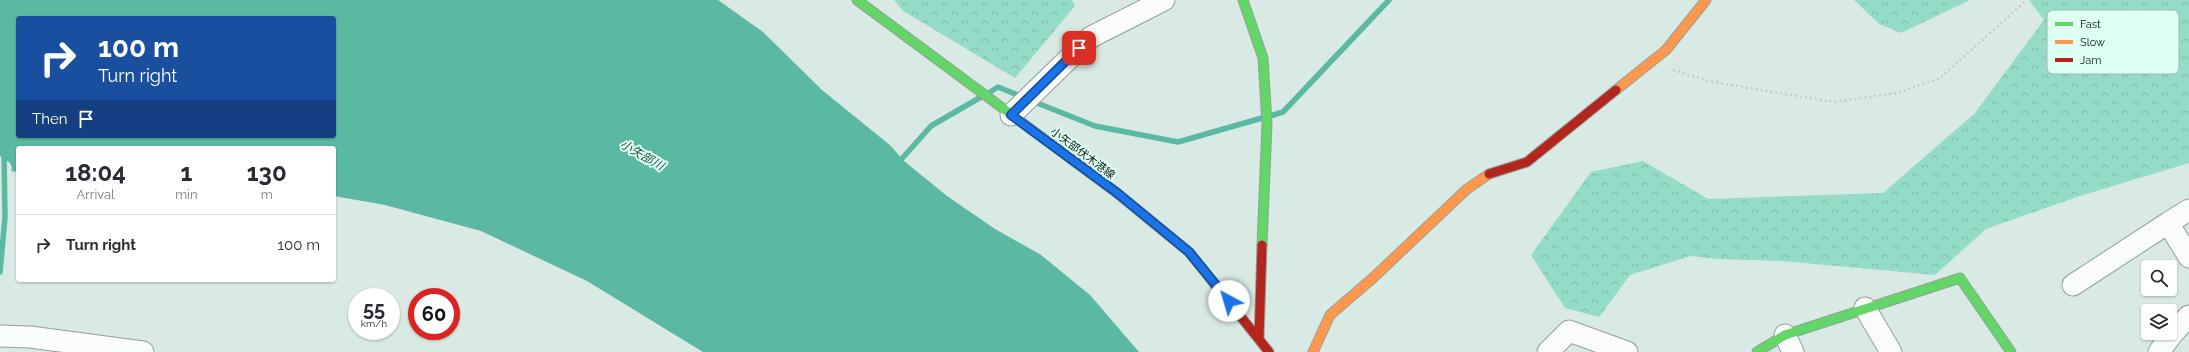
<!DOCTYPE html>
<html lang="en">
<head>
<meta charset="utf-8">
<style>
  body { margin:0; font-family:Raleway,"Noto Sans JP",sans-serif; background:#f2f2f3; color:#2b2b33; height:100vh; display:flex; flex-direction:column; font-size:15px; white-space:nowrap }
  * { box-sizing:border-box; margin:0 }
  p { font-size:13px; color:#7c7c81 }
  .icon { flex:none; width:22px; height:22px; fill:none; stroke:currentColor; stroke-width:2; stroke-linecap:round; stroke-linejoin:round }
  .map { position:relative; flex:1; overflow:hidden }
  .side { position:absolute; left:16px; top:146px; width:320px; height:136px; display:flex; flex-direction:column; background:#fff; border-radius:4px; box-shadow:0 1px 3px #0004 }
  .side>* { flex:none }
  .hud { position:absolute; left:16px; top:16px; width:320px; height:122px; border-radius:4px; box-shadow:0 1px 3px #0004; background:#1a4fa0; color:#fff; overflow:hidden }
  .controls { position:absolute; left:2141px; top:260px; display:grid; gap:8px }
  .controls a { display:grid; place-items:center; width:36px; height:36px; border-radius:4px; background:#fff; box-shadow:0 1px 3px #0004; font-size:20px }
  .speed { position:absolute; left:348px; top:288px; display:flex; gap:8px; font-size:20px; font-weight:700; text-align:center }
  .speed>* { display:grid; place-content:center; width:52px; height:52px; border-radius:50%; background:#fff; box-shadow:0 1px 3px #0004; line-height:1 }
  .speed small { font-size:10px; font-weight:400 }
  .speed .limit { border:6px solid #d22; background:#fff; color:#111 }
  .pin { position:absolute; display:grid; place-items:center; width:34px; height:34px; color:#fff; margin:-17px; border-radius:8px; box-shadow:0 2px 6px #0006 }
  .me { position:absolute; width:44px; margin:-22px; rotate:321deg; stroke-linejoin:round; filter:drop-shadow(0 0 3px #0008) }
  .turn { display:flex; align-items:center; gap:14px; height:84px; padding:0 16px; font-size:18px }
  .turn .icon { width:52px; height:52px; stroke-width:2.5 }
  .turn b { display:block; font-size:28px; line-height:34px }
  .then { display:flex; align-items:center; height:38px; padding:0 16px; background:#0003; gap:8px; font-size:15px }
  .eta { display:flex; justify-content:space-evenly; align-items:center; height:68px; text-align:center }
  .eta b { font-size:24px; font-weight:700; line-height:28px }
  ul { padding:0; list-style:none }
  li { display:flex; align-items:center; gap:12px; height:60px; padding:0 16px; border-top:1px solid #e1e1e2 }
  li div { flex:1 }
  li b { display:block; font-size:15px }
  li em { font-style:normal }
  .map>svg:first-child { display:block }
</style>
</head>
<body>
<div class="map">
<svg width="2189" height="352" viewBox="0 0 2189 352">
  <defs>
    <pattern id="forest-crowns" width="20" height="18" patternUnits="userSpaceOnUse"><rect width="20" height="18" fill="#94dcc7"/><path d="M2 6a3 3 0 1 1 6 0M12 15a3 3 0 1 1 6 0" fill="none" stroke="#7ebcaa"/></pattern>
  </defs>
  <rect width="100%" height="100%" fill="#d9eae4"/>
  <!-- forest -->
  <path fill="url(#forest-crowns)" d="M894 0H1072L1075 6 1015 78 903 11Z
    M1854 0H1970L1901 33 1879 24Z
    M2029 0H2189V163L2077 197 1986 229 1935 275 1782 261 1717 259 1691 256 1630 275 1599 317 1565 308 1531 255 1591 172 1643 161 1708 199 1883 193 1975 113 2044 20Z"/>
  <!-- water -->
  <path fill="#5bb8a2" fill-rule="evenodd" d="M0 0H718L763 32 822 90 891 146 904 161 947 196 995 229 1041 255 1090 295 1139 352H703L587 281 481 231 385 205 334 196V148H18V172L11 171 12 168 10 163 0 156ZM18 18H334V136H18Z"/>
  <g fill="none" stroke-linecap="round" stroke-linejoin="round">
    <!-- stream -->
    <path stroke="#5bb8a2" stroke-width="5.5" d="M990 92 998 87 1023 97
      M1032 101 1095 126 1178 142 1262 118
      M1270 116 1283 112 1389 0
      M898 163 931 126 981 97
      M0 272 5 217 4 153"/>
    <!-- street casing -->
    <g stroke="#92a09b" stroke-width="23">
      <path id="street" d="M1011 115 1091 37 1164 0
        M2189 210 2168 223 2189 257
        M2073 285 2168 223
        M1865 308 1891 352
        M1785 335 1793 352
        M0 336 30 337 143 352
        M1548 352 1569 331 1627 352
        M2159 352 2173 333 2189 316"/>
    </g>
    <!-- fast casing -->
    <g stroke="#92a09b" stroke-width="11">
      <path id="fast" d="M857 0 1117 193
        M1243 0 1263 58 1267 124 1262 245
        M1757 352 1785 335 1960 278 2011 352"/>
    </g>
    <!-- slow casing -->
    <g stroke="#92a09b" stroke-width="11">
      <path id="slow" d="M1616 90 1666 50 1706 0
        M1313 352 1330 315 1374 277 1467 189 1489 174"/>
    </g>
    <!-- jam casing -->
    <g stroke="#92a09b" stroke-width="11">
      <path id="jam" d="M1489 174 1527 162 1616 90
        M1117 193 1189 252 1269 352
        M1259 338 1262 245"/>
    </g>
    <!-- path -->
    <path stroke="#c3cac8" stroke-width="2.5" stroke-dasharray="2 3" stroke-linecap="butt" d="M1673 70 1713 82 1834 102 1897 93 1940 78 2027 0"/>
    <!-- street -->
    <use href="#street" stroke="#f9fcfb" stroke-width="21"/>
    <!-- fast -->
    <use href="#fast" stroke="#63d668" stroke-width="9"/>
    <!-- slow -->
    <use href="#slow" stroke="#ff974d" stroke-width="9"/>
    <!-- jam -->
    <use href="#jam" stroke="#b3261e" stroke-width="9"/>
  </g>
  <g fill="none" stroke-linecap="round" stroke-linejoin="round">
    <!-- route casing -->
    <g stroke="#114b97" stroke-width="10">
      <path id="route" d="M1079 48 1011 115 1116 192 1189 252 1229 301"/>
    </g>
    <!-- route -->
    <use href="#route" stroke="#1a73e8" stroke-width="7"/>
  </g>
  <g text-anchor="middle" stroke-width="4" stroke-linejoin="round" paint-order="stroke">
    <!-- street labels -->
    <g font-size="11" fill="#0c1814" stroke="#defff3">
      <text transform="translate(1083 153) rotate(37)" y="4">小矢部伏木港線</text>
    </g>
    <!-- water labels -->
    <g font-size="12" font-style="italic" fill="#235446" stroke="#defff3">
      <text transform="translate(642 155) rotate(30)" y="4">小矢部川</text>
    </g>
  </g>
  <!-- legend -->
  <rect x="2047" y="10" width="132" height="64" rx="6" fill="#defff3" stroke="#9fbab0" stroke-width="1"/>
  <rect x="2055" y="22" width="18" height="4" fill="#63d668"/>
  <rect x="2055" y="40" width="18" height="4" fill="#ff974d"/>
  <rect x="2055" y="58" width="18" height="4" fill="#b3261e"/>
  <g font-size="11" fill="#0c1814">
    <text x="2080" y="28">Fast</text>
    <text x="2080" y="46">Slow</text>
    <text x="2080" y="64">Jam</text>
  </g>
</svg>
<div class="controls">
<a><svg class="icon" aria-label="search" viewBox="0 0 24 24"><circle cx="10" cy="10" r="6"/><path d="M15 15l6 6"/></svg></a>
<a><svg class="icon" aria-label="layers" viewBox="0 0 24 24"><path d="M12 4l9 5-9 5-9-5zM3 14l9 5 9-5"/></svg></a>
</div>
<div class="speed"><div>55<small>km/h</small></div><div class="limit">60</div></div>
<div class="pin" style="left:1079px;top:48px;background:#d93025"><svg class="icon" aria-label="arrive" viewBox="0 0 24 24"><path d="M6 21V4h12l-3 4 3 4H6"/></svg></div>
<svg class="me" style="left:1229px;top:301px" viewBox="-20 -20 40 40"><circle r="19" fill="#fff"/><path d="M0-13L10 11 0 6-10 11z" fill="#1a73e8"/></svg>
<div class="hud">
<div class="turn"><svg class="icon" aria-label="right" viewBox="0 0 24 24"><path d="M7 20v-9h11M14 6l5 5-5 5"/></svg><div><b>100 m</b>Turn right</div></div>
<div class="then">Then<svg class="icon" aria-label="arrive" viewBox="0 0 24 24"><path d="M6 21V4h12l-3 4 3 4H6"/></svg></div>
</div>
<section class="side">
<div class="eta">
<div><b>18:04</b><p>Arrival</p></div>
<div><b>1</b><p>min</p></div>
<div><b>130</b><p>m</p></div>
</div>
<ul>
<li><svg class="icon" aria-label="right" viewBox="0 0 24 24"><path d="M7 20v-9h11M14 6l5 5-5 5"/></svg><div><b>Turn right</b></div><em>100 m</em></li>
</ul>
</section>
</div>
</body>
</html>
